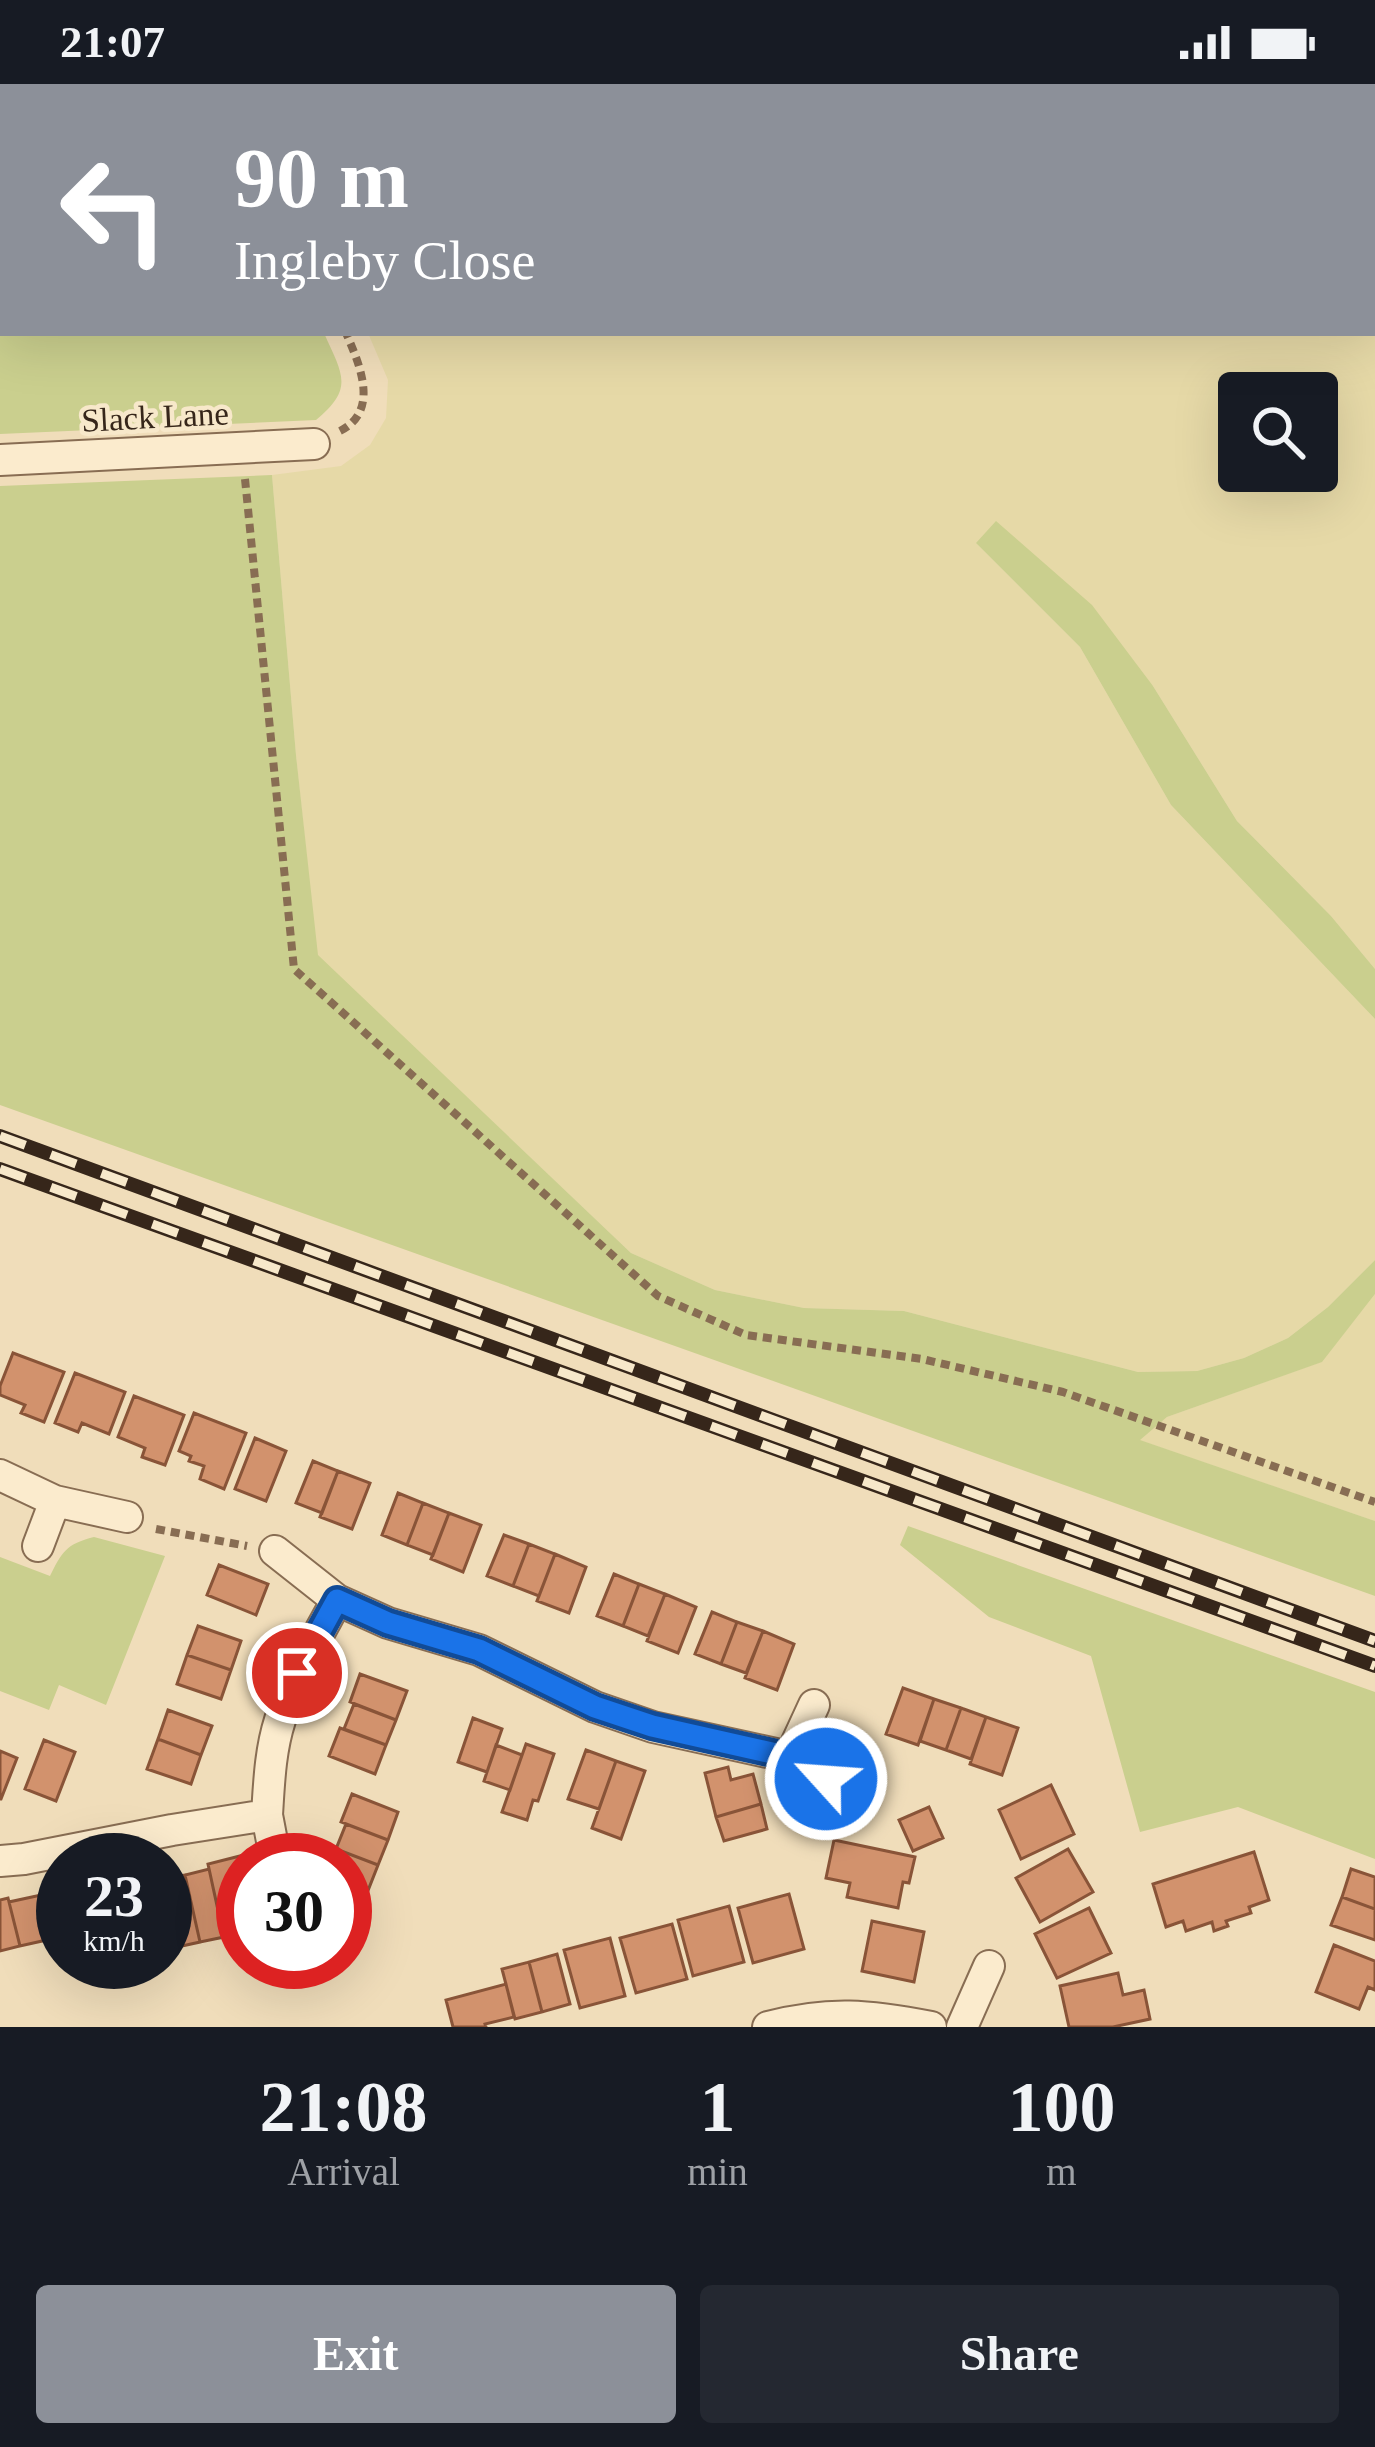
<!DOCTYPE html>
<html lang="en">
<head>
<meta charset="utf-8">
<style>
  body { margin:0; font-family:Georgia,serif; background:#242831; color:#f1f3f6; height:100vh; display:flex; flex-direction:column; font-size:45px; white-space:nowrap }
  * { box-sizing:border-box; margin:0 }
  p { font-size:39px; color:#9ea1a6 }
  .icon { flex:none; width:66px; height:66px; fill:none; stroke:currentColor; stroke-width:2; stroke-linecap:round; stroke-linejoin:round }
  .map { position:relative; height:1943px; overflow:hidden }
  .side { display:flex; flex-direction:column; background:#171b24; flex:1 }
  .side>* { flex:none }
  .banner { position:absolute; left:0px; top:0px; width:1377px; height:252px; box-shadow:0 12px 48px #0002; background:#8c9099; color:#fff; overflow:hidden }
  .fabs { position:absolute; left:1218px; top:288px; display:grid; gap:24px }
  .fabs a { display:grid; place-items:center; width:120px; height:120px; border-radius:12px; background:#171b24; box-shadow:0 12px 48px #0002; font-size:60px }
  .speed { position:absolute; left:36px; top:1749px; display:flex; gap:24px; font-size:60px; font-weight:700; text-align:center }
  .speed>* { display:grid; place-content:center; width:156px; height:156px; border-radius:50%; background:#171b24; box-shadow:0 12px 48px #0002; line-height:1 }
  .speed small { font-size:30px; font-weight:400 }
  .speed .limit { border:18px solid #d22; background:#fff; color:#111 }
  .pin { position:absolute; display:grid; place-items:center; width:102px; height:102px; color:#fff; margin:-51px; border:6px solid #fff; border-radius:50%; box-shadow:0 3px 12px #0007 }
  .me { position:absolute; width:132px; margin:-66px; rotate:296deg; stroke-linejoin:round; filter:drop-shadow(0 0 9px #0008) }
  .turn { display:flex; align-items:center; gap:42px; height:252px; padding:0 36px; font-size:54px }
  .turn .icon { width:156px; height:156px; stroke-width:2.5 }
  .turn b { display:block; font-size:84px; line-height:102px }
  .eta { display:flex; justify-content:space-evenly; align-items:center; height:204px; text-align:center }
  .eta b { font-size:72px; font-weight:700; line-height:84px }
  .button { display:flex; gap:24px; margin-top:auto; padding:24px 36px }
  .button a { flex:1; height:138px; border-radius:12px; background:#8c9099; color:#fff; font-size:48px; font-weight:700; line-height:138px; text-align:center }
  .button a+a { background:#242831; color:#f1f3f6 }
  .status { display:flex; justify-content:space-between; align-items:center; height:84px; padding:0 60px; background:#171b24; direction:ltr }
  .status svg { height:33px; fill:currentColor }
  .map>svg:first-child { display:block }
</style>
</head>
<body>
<div class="status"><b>21:07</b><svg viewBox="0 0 49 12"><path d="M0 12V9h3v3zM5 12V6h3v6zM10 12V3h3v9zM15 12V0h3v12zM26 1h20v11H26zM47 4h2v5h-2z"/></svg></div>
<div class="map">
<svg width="1375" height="1943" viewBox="0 0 1375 1943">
  <rect width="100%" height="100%" fill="#f0ddba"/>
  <!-- farmland -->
  <path fill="#e6d9a7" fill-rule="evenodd" d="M289 0H1375V885L1331 832 1237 737 1153 602 976 459 1080 563 1171 721 1375 935V1176L1328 1223 1288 1254 1244 1274 1197 1287 1138 1288 904 1227 804 1224 715 1206 631 1169 317 871 296 671 272 391 341 382 370 361 386 334 388 296 368 249H1374V3H290ZM1239 309H1317V387H1239Z
    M1375 1210V1437L1139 1356 1167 1333 1321 1278Z"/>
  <!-- green -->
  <path fill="#cacf8e" d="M0 0H216L217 3H3V249H324C342 290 355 304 316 336L0 350Z
    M272 391 296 671 318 871 631 1169 715 1206 804 1224 904 1227 1138 1288 1197 1287 1244 1274 1288 1254 1328 1223 1375 1176V1210L1322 1278 1167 1333 1140 1356 1375 1437V1512L0 1021V402Z
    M996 437 1092 521 1153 602 1237 737 1331 832 1375 885V935L1171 721 1080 563 976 459Z
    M908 1442 1375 1608V1775L1238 1723 1140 1748 1091 1572 989 1533 900 1461Z
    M94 1453 165 1472 106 1621 59 1601 49 1626 0 1607V1473L50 1492C62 1468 66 1460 94 1453Z"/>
  <!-- building -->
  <path fill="#d2926d" stroke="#895438" stroke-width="3" d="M13 1269 64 1288 44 1338 21 1329 25 1321 0 1311V1302Z
    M75 1289 125 1308 109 1350 82 1339 78 1348 55 1339Z
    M134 1312 184 1331 165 1381 142 1373 145 1364 118 1353Z
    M194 1329 246 1349 224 1405 200 1395 204 1382 189 1377 191 1372 179 1367Z
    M255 1354 286 1367 266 1417 235 1405Z
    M313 1377 338 1387 322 1429 296 1419Z
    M338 1387 370 1399 352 1445 320 1433Z
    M398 1409 423 1419 407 1461 382 1451Z
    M423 1419 449 1429 433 1471 407 1461Z
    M449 1429 481 1441 463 1488 431 1475Z
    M504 1451 529 1460 513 1502 487 1492Z
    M529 1460 555 1470 539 1512 513 1502Z
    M555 1470 586 1483 569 1529 537 1517Z
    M219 1481 268 1500 256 1531 207 1511Z
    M614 1490 639 1500 623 1542 597 1532Z
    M639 1500 665 1510 648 1552 623 1542Z
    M665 1510 696 1523 678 1569 647 1557Z
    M712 1528 737 1538 721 1580 695 1570Z
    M737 1538 763 1547 746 1589 721 1580Z
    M198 1542 241 1557 231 1586 187 1571Z
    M763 1547 794 1560 777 1606 745 1594Z
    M187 1571 231 1586 221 1615 177 1600Z
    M360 1590 407 1607 396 1636 350 1618Z
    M903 1604 934 1615 918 1661 886 1650Z
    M934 1615 961 1624 946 1666 920 1657Z
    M354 1620 396 1636 386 1661 344 1645Z
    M961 1624 986 1633 971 1675 946 1666Z
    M168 1626 212 1642 201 1671 158 1655Z
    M986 1633 1018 1644 1002 1691 970 1680Z
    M473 1634 502 1645 487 1688 458 1678Z
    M340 1644 386 1661 375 1690 329 1672Z
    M158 1655 201 1671 191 1700 147 1685Z
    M44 1656 75 1668 56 1717 25 1705Z
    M526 1660 554 1670 538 1717 533 1716 527 1736 502 1728Z
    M496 1661 522 1671 510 1706 484 1697Z
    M586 1666 616 1677 599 1725 568 1715Z
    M0 1667 17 1674 1 1715H0Z
    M616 1677 645 1687 621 1755 592 1744Z
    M728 1683 731 1696 753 1690 761 1720 716 1733 705 1689Z
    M1051 1701 1074 1750 1021 1775 999 1726Z
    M352 1710 398 1728 388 1756 341 1738Z
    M761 1720 767 1745 724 1757 716 1733Z
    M929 1723 943 1754 913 1767 899 1736Z
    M346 1740 388 1756 378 1781 336 1765Z
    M834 1756 915 1773 909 1799 903 1798 898 1824 847 1813 850 1799 826 1794Z
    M331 1763 378 1781 367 1809 345 1801V1776H327Z
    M1068 1765 1093 1808 1040 1838 1016 1794Z
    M1254 1768 1269 1816 1249 1823 1251 1829 1226 1837 1228 1842 1214 1847 1212 1838 1186 1847 1183 1837 1166 1843 1153 1800Z
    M240 1772 243 1825 219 1831 208 1780Z
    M209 1785 224 1853 200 1858 185 1791Z
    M1351 1785 1375 1793V1825L1342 1813Z
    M185 1791 200 1858 173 1864 168 1844 165 1845V1795Z
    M789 1810 804 1865 753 1879 738 1824Z
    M41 1811 51 1855 20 1862 9 1818Z
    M1342 1813 1375 1825V1856L1331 1841Z
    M8 1814 20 1862 0 1867V1816Z
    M729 1822 744 1878 693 1892 678 1836Z
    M1089 1824 1111 1869 1057 1894 1035 1850Z
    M872 1837 924 1848 914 1898 862 1887Z
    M672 1840 687 1895 636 1909 620 1854Z
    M610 1854 625 1912 580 1924 564 1866Z
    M1334 1861 1375 1877V1906L1368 1903 1359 1925 1316 1908Z
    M557 1870 570 1920 542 1928 529 1878Z
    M529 1878 542 1928 515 1935 502 1885Z
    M1118 1889 1123 1911 1144 1906 1150 1935 1113 1943H1069L1060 1902Z
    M506 1900 514 1933 485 1940 486 1943H453L446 1916Z"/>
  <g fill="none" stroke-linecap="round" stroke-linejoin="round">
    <!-- street casing -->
    <g stroke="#886d53" stroke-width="34">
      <path id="street" d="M0 376 314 360
        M0 1391 55 1417 127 1433
        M38 1462 55 1417
        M275 1467 337 1516 388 1539 479 1566 595 1623 653 1643 790 1673 826 1695
        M790 1673 814 1621
        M267 1731 275 1773
        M0 1777 24 1775 172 1746 267 1731C269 1700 270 1667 280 1636 293 1593 316 1555 337 1516
        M768 1943C830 1927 869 1931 931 1943
        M962 1943 989 1882"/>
    </g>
    <!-- path -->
    <path stroke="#886d53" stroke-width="8" stroke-dasharray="9 6" stroke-linecap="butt" d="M238 0 239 3
      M340 347C380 327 360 281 346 249
      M245 395 294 885 658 1212 746 1251 922 1275 1063 1308 1375 1418
      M156 1445 247 1462"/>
    <!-- street -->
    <use href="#street" stroke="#fbebcd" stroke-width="30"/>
    <!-- rail casing -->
    <g stroke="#36261a" stroke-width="14">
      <path id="rail" d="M0 1052 1375 1557
        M0 1085 1375 1582"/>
    </g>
    <!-- rail -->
    <use href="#rail" stroke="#f7e8ca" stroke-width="9" stroke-dasharray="27" stroke-linecap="butt"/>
  </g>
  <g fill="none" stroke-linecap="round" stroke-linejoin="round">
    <!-- route casing -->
    <g stroke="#114b97" stroke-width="30">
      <path id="route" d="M297 1589 337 1516 388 1539 479 1566 595 1623 652 1642 790 1673 826 1695"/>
    </g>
    <!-- route -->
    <use href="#route" stroke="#1a73e8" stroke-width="21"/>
  </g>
  <g text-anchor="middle" stroke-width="9" stroke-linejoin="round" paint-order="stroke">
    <!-- street labels -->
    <g font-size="33" fill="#36261a" stroke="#f7e8ca">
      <text transform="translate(155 332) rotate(-3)" y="12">Slack Lane</text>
    </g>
  </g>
</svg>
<div class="fabs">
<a><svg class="icon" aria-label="search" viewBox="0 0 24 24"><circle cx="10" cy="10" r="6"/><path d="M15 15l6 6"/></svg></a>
</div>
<div class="speed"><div>23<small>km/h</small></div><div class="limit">30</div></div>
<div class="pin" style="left:297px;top:1589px;background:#d93025"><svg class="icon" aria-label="arrive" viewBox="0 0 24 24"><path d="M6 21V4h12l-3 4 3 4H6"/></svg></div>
<svg class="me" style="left:826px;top:1695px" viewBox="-20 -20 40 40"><circle r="17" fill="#1a73e8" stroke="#fff" stroke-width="3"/><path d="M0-11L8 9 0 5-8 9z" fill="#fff"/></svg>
<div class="banner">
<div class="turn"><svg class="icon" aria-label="left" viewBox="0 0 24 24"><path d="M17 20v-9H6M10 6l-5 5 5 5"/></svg><div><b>90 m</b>Ingleby Close</div></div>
</div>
</div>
<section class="side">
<div class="eta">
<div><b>21:08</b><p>Arrival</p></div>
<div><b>1</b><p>min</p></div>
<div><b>100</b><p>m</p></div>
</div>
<div class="button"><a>Exit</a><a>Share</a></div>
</section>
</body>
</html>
